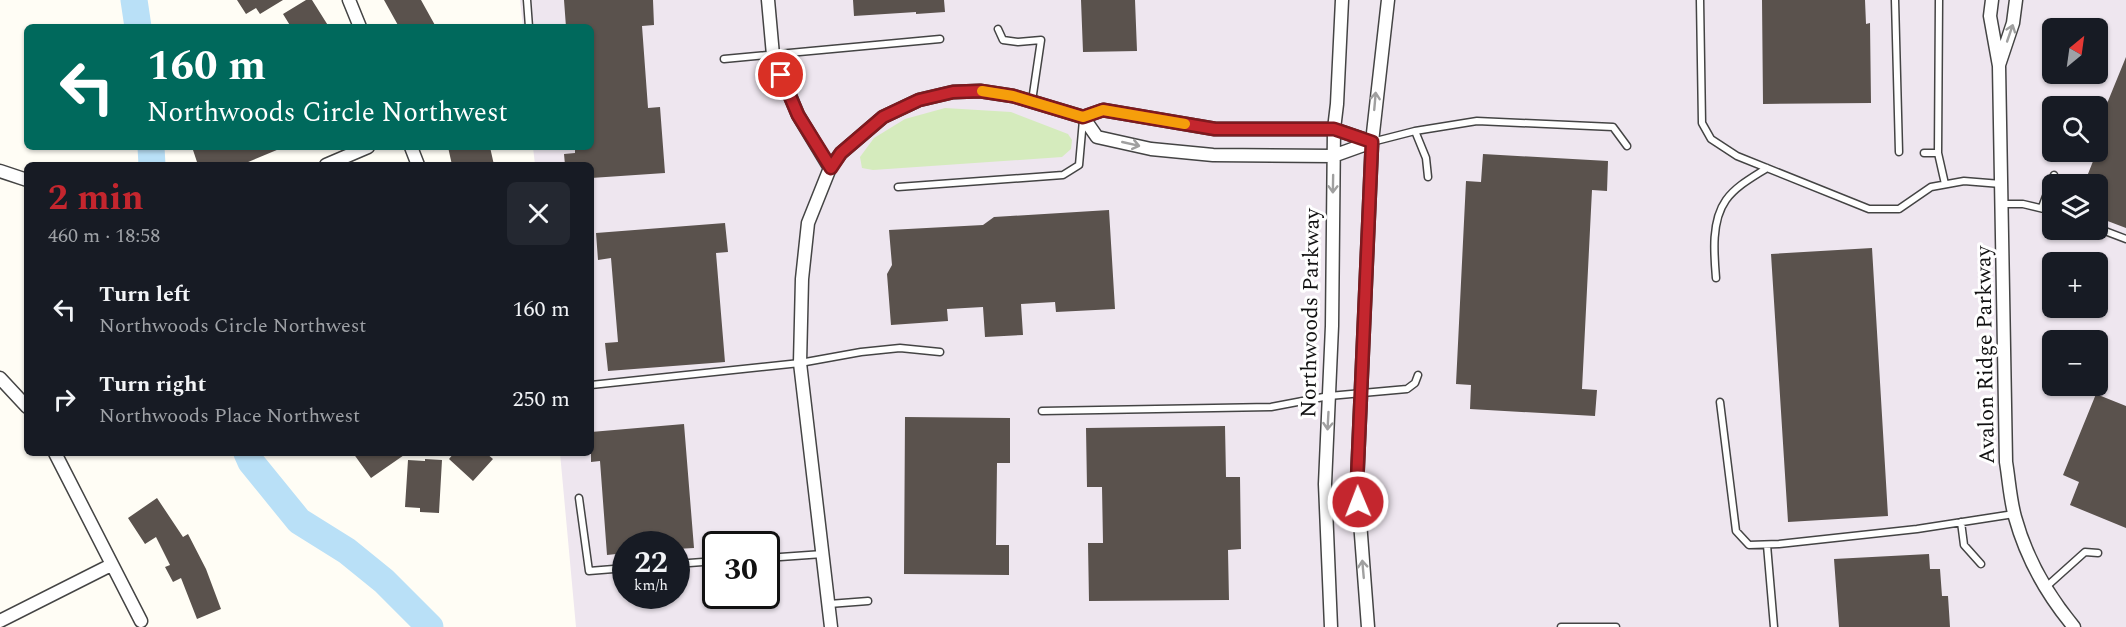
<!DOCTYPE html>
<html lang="en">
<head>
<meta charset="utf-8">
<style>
  body { margin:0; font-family:Spectral,serif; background:#242831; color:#f1f3f6; height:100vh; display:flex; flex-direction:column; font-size:22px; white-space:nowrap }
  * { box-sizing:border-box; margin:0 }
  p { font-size:20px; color:#9ea1a6 }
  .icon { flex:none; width:33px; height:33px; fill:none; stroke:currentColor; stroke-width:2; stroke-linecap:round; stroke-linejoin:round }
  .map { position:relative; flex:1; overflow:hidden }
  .panel { position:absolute; left:24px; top:162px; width:570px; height:294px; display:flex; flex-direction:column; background:#171b24; border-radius:9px; box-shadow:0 2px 4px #0004 }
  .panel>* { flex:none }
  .top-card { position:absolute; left:24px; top:24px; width:570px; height:126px; border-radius:9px; box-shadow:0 2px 4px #0004; background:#00695c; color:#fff; overflow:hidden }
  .needle { width:39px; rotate:29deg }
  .tools { position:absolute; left:2042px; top:18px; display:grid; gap:12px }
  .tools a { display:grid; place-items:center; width:66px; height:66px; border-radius:9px; background:#171b24; box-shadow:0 2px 4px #0004; font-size:30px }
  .speed { position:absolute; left:612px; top:531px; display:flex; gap:12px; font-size:30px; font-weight:700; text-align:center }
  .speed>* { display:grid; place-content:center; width:78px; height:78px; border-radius:50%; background:#171b24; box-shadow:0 2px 4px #0004; line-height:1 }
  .speed small { font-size:15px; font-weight:400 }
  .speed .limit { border:3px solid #111; border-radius:9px; background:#fff; color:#111 }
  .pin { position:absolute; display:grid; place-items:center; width:51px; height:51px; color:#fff; margin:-26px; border:3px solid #fff; border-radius:50%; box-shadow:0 2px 6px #0007 }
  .me { position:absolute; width:66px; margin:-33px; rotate:359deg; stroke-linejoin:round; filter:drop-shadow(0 0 4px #0008) }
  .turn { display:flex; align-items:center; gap:21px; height:126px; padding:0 24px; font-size:27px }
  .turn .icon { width:78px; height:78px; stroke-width:2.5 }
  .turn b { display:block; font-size:42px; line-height:51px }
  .round { display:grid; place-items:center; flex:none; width:63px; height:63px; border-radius:9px; background:#242831 }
  .head { display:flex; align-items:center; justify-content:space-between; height:102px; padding:0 24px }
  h1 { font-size:36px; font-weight:700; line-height:45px; color:#c4262e }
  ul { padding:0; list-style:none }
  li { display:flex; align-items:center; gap:18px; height:90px; padding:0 24px }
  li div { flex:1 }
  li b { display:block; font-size:22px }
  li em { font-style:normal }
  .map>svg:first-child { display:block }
</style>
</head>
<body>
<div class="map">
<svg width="2126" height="627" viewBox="0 0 2126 627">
  <rect width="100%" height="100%" fill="#fffdf5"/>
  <!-- industrial -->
  <path fill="#eee6ef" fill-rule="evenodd" d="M520 0H2126V627H576L560 453H591V165H535L533 147H591V27H523ZM2052 28H2097V74H2052ZM2052 106H2097V152H2052ZM2052 184H2097V230H2052ZM2052 262H2097V308H2052ZM2052 340H2097V386H2052ZM626 544H676V596H626ZM716 544H766V596H716Z"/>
  <!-- green -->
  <path fill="#d5ebbd" d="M945 108 1011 112 1068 134 1072 140 1071 149 1062 157 873 170 862 168 860 157 874 138 905 119Z"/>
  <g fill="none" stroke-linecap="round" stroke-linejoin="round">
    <!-- river -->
    <path stroke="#b9e0f7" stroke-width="27" d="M134 0 138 27
      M151 147 152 165
      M247 453 251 462 299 521 347 551 384 581 430 627"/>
  </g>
  <!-- building -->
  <path fill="#5a524d" d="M237 0H283L260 14 256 8 246 14Z
    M306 0H312L329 27H291L283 14Z
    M384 0H421L436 27H399Z
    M564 0H653L654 25 642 26 648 108 660 107 665 173 591 178V165H565L564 154 575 153V147H591V27H566Z
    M853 0H944L945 12 916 14V12L854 16Z
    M1081 0H1135L1137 51 1083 52Z
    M1762 0H1865L1866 24 1870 23 1871 103 1763 104Z
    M2126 57V228L2097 217V184H2084L2105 131 2097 128Z
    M192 147H284L241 165H198Z
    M448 147H490L494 165H452Z
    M1483 154 1608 161 1607 191 1592 190 1582 389 1597 390 1595 416 1470 409 1471 385 1456 384 1466 181 1481 182Z
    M1109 210 1115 309 1056 312 1055 302 1021 304 1023 335 985 337 983 307 947 309 948 321 891 325 887 274 892 265 889 230 983 225 994 217Z
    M725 223 728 252 716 253 725 362 608 371 605 343 618 342 611 258 598 260 596 233Z
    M1872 248 1888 516 1788 522 1771 254Z
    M2096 394 2126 406V528L2070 505 2079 482 2063 475Z
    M905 417 1010 418V463H997L996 545H1009V575L904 574Z
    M684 424 694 548 676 549V544H626V553L607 555 600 461 591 462V432Z
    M1225 426 1226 477H1240L1241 549 1228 550 1229 600 1089 601 1088 543H1103L1102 487H1087L1086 428Z
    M353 453H407L371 478Z
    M454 453H486L493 459 473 481 449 459Z
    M425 459 442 460 439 513 420 512V508L405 507 408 460 425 461Z
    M157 498 183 537 188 534 206 569 221 609 197 619 181 578 173 582 165 567 170 565 156 537 145 544 128 518Z
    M1929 554 1930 569H1940L1942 596H1948L1950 627H1839L1834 559Z"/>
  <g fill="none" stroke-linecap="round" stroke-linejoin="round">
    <!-- service casing -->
    <g stroke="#444" stroke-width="9">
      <path id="service" d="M527 0 529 27
        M1700 0 1702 123 1711 139 1737 156 1869 209H1899L1931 187 1964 181 2001 184
        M1895 0 1899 152
        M1939 0 1938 153 1945 184
        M998 29 1003 40 1018 42 1041 40 1032 101
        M724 59 940 39
        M1415 131 1426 158 1428 177
        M1372 142 1415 131 1477 121 1613 127 1627 146
        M1924 153H1938
        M898 187 1063 175 1079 165 1083 120
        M2002 204H2023L2052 211
        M2042 207 2054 175
        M2097 228 2126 239
        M1716 278C1714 254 1711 221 1726 200 1736 186 1753 177 1767 168
        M591 385 800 363 861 352 900 348 940 352
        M1720 402 1736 531 1749 545 1779 544 1917 529 2014 514
        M1042 411 1271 407 1329 396 1407 389 1415 383 1418 375
        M579 498 589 571 626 568
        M1961 522 1964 545 1981 564
        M1767 545 1774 627
        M766 558 823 554
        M676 564 716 561
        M2046 587 2085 552 2098 553
        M829 604 868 601
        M1561 627H1616"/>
    </g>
    <!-- minor casing -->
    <g stroke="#444" stroke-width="15">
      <path id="minor" d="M349 0 360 27
        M768 0 773 55 798 115 830 168
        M1992 0 1990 16 1999 66 2006 462C2009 480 2010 499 2015 517 2026 557 2048 596 2074 627
        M1999 65 2013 23 2016 0
        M1083 117 1097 137 1151 149 1213 155 1333 156 1372 142
        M411 147 418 165
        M326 165 368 147
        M0 171 27 180
        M0 378 27 407
        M55 453 141 621
        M0 621 111 565
        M831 627 800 363 802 279 808 223 830 168 841 153 883 117 919 100 953 92 980 91 1013 96 1083 117 1103 110 1215 129H1334L1372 142
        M1331 627 1325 484 1332 326 1334 129 1337 104 1342 0
        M1368 627 1357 482 1372 142 1388 0"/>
    </g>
    <!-- service -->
    <use href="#service" stroke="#fff" stroke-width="6"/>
    <!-- minor -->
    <use href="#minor" stroke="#fff" stroke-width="12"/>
  </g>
  <!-- one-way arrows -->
  <defs><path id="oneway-shaft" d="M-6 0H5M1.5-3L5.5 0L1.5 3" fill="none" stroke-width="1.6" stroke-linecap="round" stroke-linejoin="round" transform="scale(1.5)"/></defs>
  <g stroke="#a0a0a0">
    <use href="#oneway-shaft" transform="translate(2010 33) rotate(-71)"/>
    <use href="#oneway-shaft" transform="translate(1375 101) rotate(-85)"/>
    <use href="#oneway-shaft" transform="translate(1131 144) rotate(13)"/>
    <use href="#oneway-shaft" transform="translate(1333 184) rotate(91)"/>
    <use href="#oneway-shaft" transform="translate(1328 421) rotate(93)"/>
    <use href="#oneway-shaft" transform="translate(1363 569) rotate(-95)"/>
  </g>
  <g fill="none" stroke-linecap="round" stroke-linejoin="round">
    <!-- route casing -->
    <g stroke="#7f191e" stroke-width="15">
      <path id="route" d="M781 75 798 115 831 168 841 153 883 117 919 100 953 92 980 91 1013 96 1083 117 1103 110 1215 129H1334L1372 142 1357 482 1358 502"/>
    </g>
    <!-- route -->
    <use href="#route" stroke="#c4262e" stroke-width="10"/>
    <!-- slow -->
    <path stroke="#f59e0b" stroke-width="10" d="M982 91 1013 96 1083 117 1103 110 1185 124"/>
  </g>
  <g text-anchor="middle" stroke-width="6" stroke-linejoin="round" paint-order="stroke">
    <!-- street labels -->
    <g font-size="22" fill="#111" stroke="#fff">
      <text transform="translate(1309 313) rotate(-89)" y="8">Northwoods Parkway</text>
      <text transform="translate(1984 355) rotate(-91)" y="8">Avalon Ridge Parkway</text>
    </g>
  </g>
</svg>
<div class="tools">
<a><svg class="needle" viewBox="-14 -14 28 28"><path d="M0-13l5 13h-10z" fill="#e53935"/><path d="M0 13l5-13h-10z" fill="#9ea1a6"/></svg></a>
<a><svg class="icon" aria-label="search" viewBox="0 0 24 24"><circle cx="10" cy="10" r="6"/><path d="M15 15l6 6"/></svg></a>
<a><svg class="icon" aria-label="layers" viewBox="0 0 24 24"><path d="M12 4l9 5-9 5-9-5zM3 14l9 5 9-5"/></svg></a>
<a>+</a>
<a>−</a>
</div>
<div class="speed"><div>22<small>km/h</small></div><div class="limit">30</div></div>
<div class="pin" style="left:781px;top:75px;background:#d93025"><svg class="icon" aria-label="arrive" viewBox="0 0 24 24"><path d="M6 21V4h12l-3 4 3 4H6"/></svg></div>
<svg class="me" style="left:1358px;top:502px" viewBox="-20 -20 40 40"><circle r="17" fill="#c4262e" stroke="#fff" stroke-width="3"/><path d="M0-11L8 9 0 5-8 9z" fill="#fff"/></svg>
<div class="top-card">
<div class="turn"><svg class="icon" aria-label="left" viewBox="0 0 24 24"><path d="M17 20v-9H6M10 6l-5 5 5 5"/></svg><div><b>160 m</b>Northwoods Circle Northwest</div></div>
</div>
<section class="panel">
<div class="head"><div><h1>2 min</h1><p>460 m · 18:58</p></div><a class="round"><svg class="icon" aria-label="close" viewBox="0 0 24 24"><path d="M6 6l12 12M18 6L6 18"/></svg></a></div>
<ul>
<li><svg class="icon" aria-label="left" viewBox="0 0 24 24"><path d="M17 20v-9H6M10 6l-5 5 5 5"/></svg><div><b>Turn left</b><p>Northwoods Circle Northwest</p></div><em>160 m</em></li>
<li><svg class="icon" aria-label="right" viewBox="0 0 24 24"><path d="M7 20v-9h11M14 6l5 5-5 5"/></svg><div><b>Turn right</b><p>Northwoods Place Northwest</p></div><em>250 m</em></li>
</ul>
</section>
</div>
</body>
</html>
